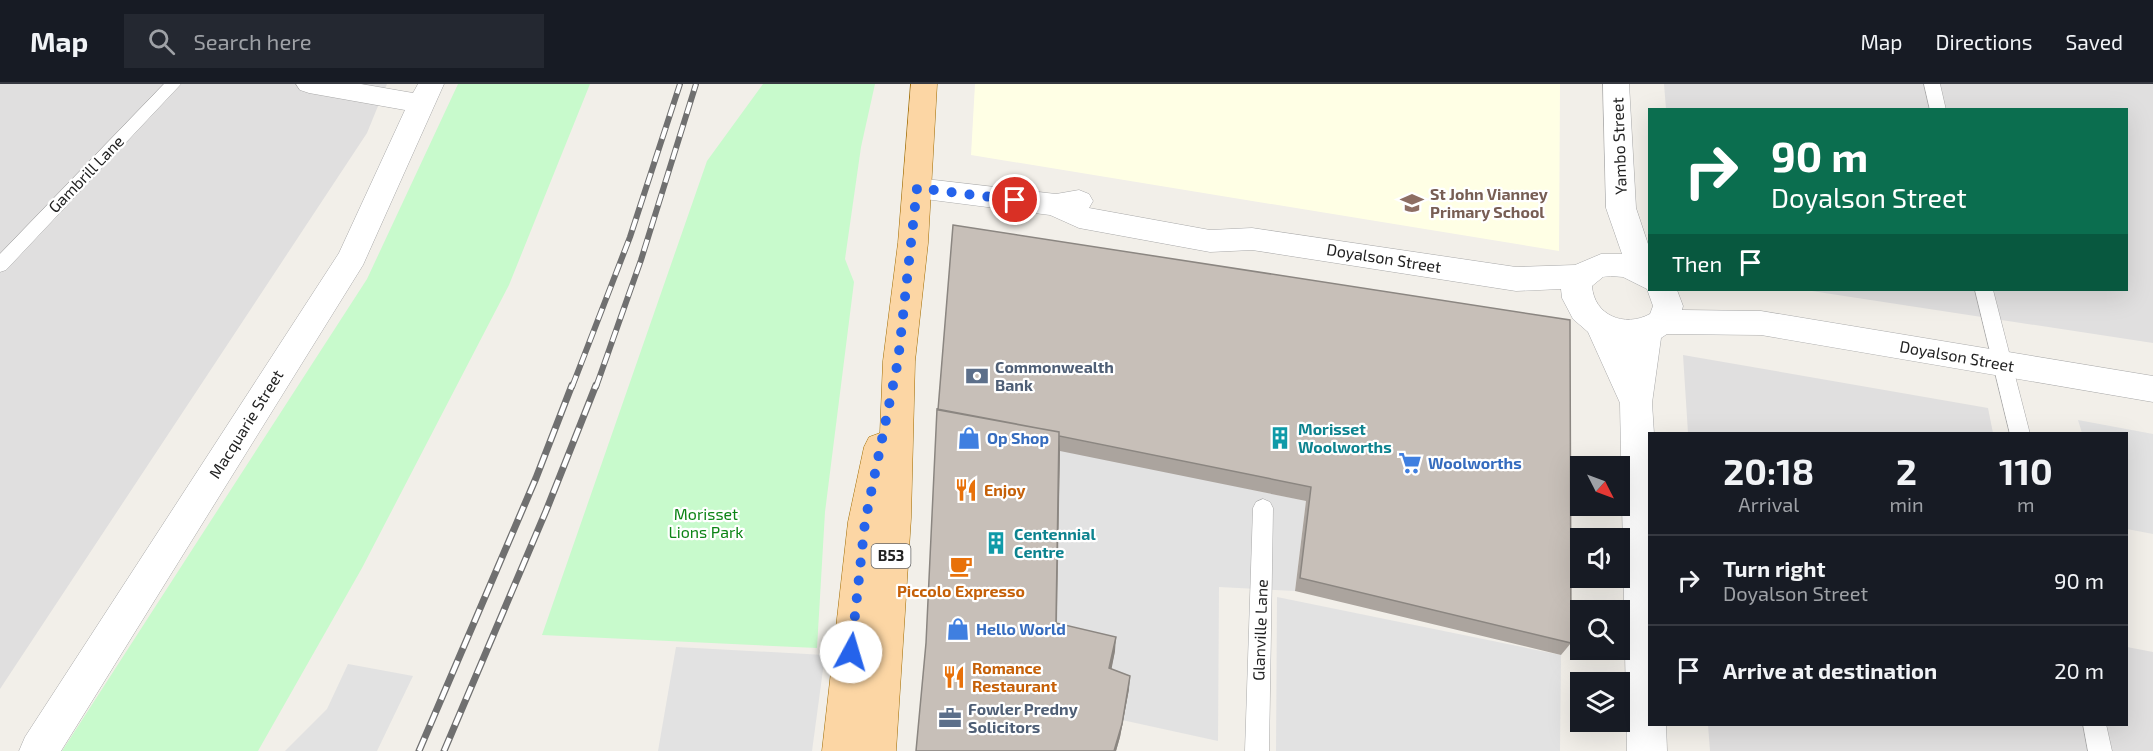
<!DOCTYPE html>
<html lang="en">
<head>
<meta charset="utf-8">
<style>
  body { margin:0; font-family:"Exo 2",sans-serif; background:#242831; color:#f1f3f6; height:100vh; display:flex; flex-direction:column; font-size:22px; white-space:nowrap }
  * { box-sizing:border-box; margin:0 }
  p { font-size:20px; color:#9ea1a6 }
  .icon { flex:none; width:33px; height:33px; fill:none; stroke:currentColor; stroke-width:2; stroke-linecap:round; stroke-linejoin:round }
  .map { position:relative; flex:1; overflow:hidden }
  .details { position:absolute; left:1648px; top:348px; width:480px; height:294px; display:flex; flex-direction:column; background:#171b24; border-radius:0px; box-shadow:0 6px 24px #0002 }
  .details>* { flex:none }
  .top-card { position:absolute; left:1648px; top:24px; width:480px; height:183px; border-radius:0px; box-shadow:0 6px 24px #0002; background:#0b6e4f; color:#fff; overflow:hidden }
  .needle { width:39px; rotate:132deg }
  .fabs { position:absolute; left:1570px; top:372px; display:grid; gap:12px }
  .fabs a { display:grid; place-items:center; width:60px; height:60px; border-radius:0px; background:#171b24; box-shadow:0 6px 24px #0002; font-size:30px }
  .pin { position:absolute; display:grid; place-items:center; width:51px; height:51px; color:#fff; margin:-26px; border:3px solid #fff; border-radius:50%; box-shadow:0 2px 6px #0007 }
  .me { position:absolute; width:66px; margin:-33px; rotate:6deg; stroke-linejoin:round; filter:drop-shadow(0 0 4px #0008) }
  .turn { display:flex; align-items:center; gap:21px; height:126px; padding:0 24px; font-size:27px }
  .turn .icon { width:78px; height:78px; stroke-width:2.5 }
  .turn b { display:block; font-size:42px; line-height:51px }
  .then { display:flex; align-items:center; height:57px; padding:0 24px; background:#0003; gap:12px; font-size:22px }
  .eta { display:flex; justify-content:space-evenly; align-items:center; height:102px; text-align:center }
  .eta b { font-size:36px; font-weight:700; line-height:42px }
  ul { padding:0; list-style:none }
  li { display:flex; align-items:center; gap:18px; height:90px; padding:0 24px; border-top:2px solid #363941 }
  li div { flex:1 }
  li b { display:block; font-size:22px }
  li em { font-style:normal }
  header { display:flex; align-items:center; gap:36px; box-sizing:border-box; height:84px; padding:0 30px; background:#171b24; border-bottom:2px solid #363941 }
  header strong { font-size:28px }
  nav { display:flex; gap:33px; margin-inline-start:auto; font-size:21px }
  .search { width:420px; height:54px; background:#242831; display:flex; align-items:center; gap:15px; box-sizing:border-box; padding:0 21px; border-radius:0px; color:#9ea1a6; font-size:22px }
  .map>svg:first-child { display:block }
</style>
</head>
<body>
<header>
<strong>Map</strong>
<div class="search"><svg class="icon" aria-label="search" viewBox="0 0 24 24"><circle cx="10" cy="10" r="6"/><path d="M15 15l6 6"/></svg>Search here</div>
<nav><a>Map</a><a>Directions</a><a>Saved</a></nav>
</header>
<div class="map">
<svg width="2153" height="667" viewBox="0 0 2153 667">
  <rect width="100%" height="100%" fill="#f2efe9"/>
  <!-- residential -->
  <path fill="#e0dfdf" d="M0 0H387L367 49 0 605Z
    M1664 0H2153V259L1805 206H2127V26L1666 25Z
    M1683 271 1988 324 1993 349H1688Z
    M2127 563 2153 568V667H1710L1708 641 2127 640Z"/>
  <!-- education -->
  <path fill="#ffffe5" d="M975 0H1560L1559 167 971 71Z"/>
  <!-- park -->
  <path fill="#c8facc" d="M458 0H590L509 201 362 484 258 667H62L367 195Z
    M763 0H875L861 63 845 175 854 198 825 428 817 564 542 551 707 77Z"/>
  <!-- parking -->
  <path fill="#e2e2e2" d="M2078 336 2153 350V450L2127 445V350L2082 349Z
    M1060 365 1306 417 1295 507 1219 503 1218 657 1122 636 1056 554Z
    M1277 513 1561 571 1560 667H1276Z
    M676 563 825 571 812 667H658Z
    M348 580 413 592 377 667H285L327 625Z"/>
  <g fill="none" stroke-linecap="round" stroke-linejoin="round">
    <!-- lane casing -->
    <g stroke="#a9a9a9" stroke-width="1">
      <path id="lane" d="M164 0H181L6 186 0 188V170Z
        M1924 0H1940L1946 26H1930Z
        M1975 206H1993L2030 350H2010Z
        M1263 415 1270 418 1273 424 1269 667H1245L1253 424 1256 418Z
        M2083 640H2106L2112 667H2088Z"/>
    </g>
    <!-- street casing -->
    <g stroke="#a9a9a9" stroke-width="1">
      <path id="street" d="M296 0H361L413 9 418 0H444L363 181 61 667H19L25 653 339 169 405 26 309 9 300 6Z
        M1603 0H1629L1636 124 1650 166V206H1677L1683 222 1682 226 1761 227 2153 292V318L1761 251 1667 250 1661 254 1652 319 1654 350H1650V640H1666L1667 667H1627L1620 319 1588 248 1573 235 1562 214 1561 205 1516 207 1252 166 1210 168 1079 144 1050 131 917 114 907 111 903 104 907 97 917 94 1056 110 1079 106 1089 110 1093 117 1089 124 1210 146 1252 144 1516 183 1575 181 1601 170H1622L1606 124ZM1611 192 1623 193 1647 205 1653 222 1650 230C1624 244 1594 231 1592 202L1603 193Z"/>
    </g>
    <!-- primary casing -->
    <g stroke="#a06b00" stroke-width="1">
      <path id="primary" d="M911 0H937L928 159 915 277 911 434 896 667H822L848 438 864 363 869 353 880 349 883 277 898 159Z"/>
    </g>
    <!-- lane -->
    <use href="#lane" fill="#fff" fill-rule="evenodd"/>
    <!-- street -->
    <use href="#street" fill="#fff" fill-rule="evenodd"/>
    <!-- primary -->
    <use href="#primary" fill="#fcd6a4" fill-rule="evenodd"/>
    <!-- rail-far1 casing -->
    <g stroke="#707070" stroke-width="6">
      <path id="rail-far1" d="M572 303 630 153 680 0
        M596 303 641 176 696 0"/>
    </g>
    <!-- rail casing -->
    <g stroke="#707070" stroke-width="7">
      <path id="rail" d="M419 667 536 394 572 301
        M444 667 546 427 596 301"/>
    </g>
    <!-- rail-far1 -->
    <use href="#rail-far1" stroke="#fff" stroke-width="4" stroke-dasharray="12" stroke-linecap="butt"/>
    <!-- rail -->
    <use href="#rail" stroke="#fff" stroke-width="4.5" stroke-dasharray="14" stroke-linecap="butt"/>
  </g>
  <!-- wall -->
  <path fill="#aba49e" d="M953 141 1571 559 1561 571 1295 507 1306 417 1060 367 1057 540 1115 567 1111 585 1129 605 1120 653 1116 667H916L926 559 938 326Z"/>
  <!-- shaded-wall -->
  <path fill="#8b8681" d="M1059 348 1060 365 1056 554V539Z
    M1116 553 1115 567 1109 598V584Z
    M1130 592 1129 605 1120 653 1116 667H1114Z"/>
  <!-- building -->
  <path fill="#c7bfb8" stroke="#8b8681" stroke-width="1.5" d="M953 141 1570 236 1571 559 1300 494 1311 403 1059 352V348L938 326Z
    M937 325 1059 348 1056 539 1116 553 1109 584 1130 592 1122 640 1114 667H916L926 559Z"/>
  <g fill="none" stroke-linecap="round" stroke-linejoin="round">
    <!-- route -->
    <path stroke="#2563eb" stroke-width="10" stroke-dasharray="0 18" d="M851 568 865 438 898 277 917 104 1015 116"/>
  </g>
  <!-- icons -->
  <defs>
    <g id="school-bare" transform="scale(1.8)"><path d="M0-5L7-2L0 1L-7-2ZM-4 1L0 2.5L4 1V4Q0 6-4 4Z" fill="#8d6e63" stroke="#fff" stroke-width="2.5" paint-order="stroke"/></g>
    <g id="bank-bare" transform="scale(1.8)"><path d="M-6-4H6V4H-6ZM0-2.3a2.3 2.3 0 1 0 0 4.6a2.3 2.3 0 1 0 0-4.6Z" fill="#5c6f8a" stroke="#fff" stroke-width="2.5" paint-order="stroke"/></g>
    <g id="shop-bare" transform="scale(1.8)"><path d="M-5-2.5h2.3a2.7 3.5 0 0 1 5.4 0H5L5.5 6h-11ZM-1.5-2.5h3a1.5 2.3 0 0 0-3 0Z" fill="#3f7fe0" stroke="#fff" stroke-width="2.5" paint-order="stroke"/></g>
    <g id="building-bare" transform="scale(1.8)"><path d="M-4-6H4V6H1V3H-1V6H-4ZM-2.5-4.3h1.7v1.8h-1.7ZM.8-4.3h1.7v1.8H.8ZM-2.5-1h1.7V.8h-1.7ZM.8-1h1.7V.8H.8Z" fill="#0f9aa8" stroke="#fff" stroke-width="2.5" paint-order="stroke"/></g>
    <g id="supermarket-bare" transform="scale(1.8)"><path d="M-6-5.5h2.5l.6 2H6L4.5 2H-2.5L-4.4-4H-6ZM-1.5 3.2a1.3 1.3 0 1 0 .1 0ZM3 3.2a1.3 1.3 0 1 0 .1 0Z" fill="#3f7fe0" stroke="#fff" stroke-width="2.5" paint-order="stroke"/></g>
    <g id="restaurant-bare" transform="scale(1.8)"><path d="M-5-6h1v4h1v-4h1v4h1v-4h1v5L-1.5 .5V6h-2V.5L-5-1ZM5-6V6H3V1.5H1.5Q1.5-4 5-6Z" fill="#e8710a" stroke="#fff" stroke-width="2.5" paint-order="stroke"/></g>
    <g id="cafe-bare" transform="scale(1.8)"><path d="M-5.5-4.5H6V0H3Q3 3.5 0 3.5H-2.5Q-5.5 3.5-5.5 0ZM3-3.2v2h1.7v-2ZM-6 4.5H4V6H-6Z" fill="#e8710a" stroke="#fff" stroke-width="2.5" paint-order="stroke"/></g>
    <g id="office-bare" transform="scale(1.8)"><path d="M-6-3h4V-5.5h4V-3h4V5H-6ZM-1-4.5V-3h2v-1.5ZM-6 0V1H6V0Z" fill="#5c6f8a" stroke="#fff" stroke-width="2.5" paint-order="stroke"/></g>
  </defs>
  <g fill-rule="evenodd">
    <use href="#school-bare" x="1412" y="119"/>
    <use href="#bank-bare" x="977" y="292"/>
    <use href="#shop-bare" x="969" y="354"/>
    <use href="#building-bare" x="1280" y="354"/>
    <use href="#supermarket-bare" x="1410" y="379"/>
    <use href="#restaurant-bare" x="966" y="406"/>
    <use href="#building-bare" x="996" y="459"/>
    <use href="#cafe-bare" x="961" y="482"/>
    <use href="#shop-bare" x="958" y="545"/>
    <use href="#restaurant-bare" x="954" y="593"/>
    <use href="#office-bare" x="950" y="634"/>
  </g>
  <g text-anchor="middle" stroke-width="4.5" stroke-linejoin="round" paint-order="stroke">
    <!-- shield labels -->
    <rect fill="#fff" stroke="#646464" stroke-width="1.5" x="871.5" y="460" width="39" height="24" rx="4.5"/>
    <g font-size="15" font-weight="bold" fill="#222">
      <text x="891" y="477">B53</text>
    </g>
    <!-- street labels -->
    <g font-size="16" fill="#222" stroke="#fff">
      <text transform="translate(1619 62) rotate(-92)" y="6">Yambo Street</text>
      <text transform="translate(86 90) rotate(-46)" y="6">Gambrill Lane</text>
      <text transform="translate(1384 174) rotate(9)" y="6">Doyalson Street</text>
      <text transform="translate(1957 272) rotate(10)" y="6">Doyalson Street</text>
      <text transform="translate(246 340) rotate(-58)" y="6">Macquarie Street</text>
      <text transform="translate(1260 546) rotate(-88)" y="6">Glanville Lane</text>
    </g>
    <!-- education labels -->
    <g font-size="16" font-weight="bold" fill="#785e54" stroke="#fff" text-anchor="start">
      <text x="1430" y="116">St John Vianney<tspan x="1430" dy="18">Primary School</tspan></text>
    </g>
    <!-- service labels -->
    <g font-size="16" font-weight="bold" fill="#4e5e75" stroke="#fff" text-anchor="start">
      <text x="995" y="289">Commonwealth<tspan x="995" dy="18">Bank</tspan></text>
      <text x="968" y="631">Fowler Predny<tspan x="968" dy="18">Solicitors</tspan></text>
    </g>
    <!-- culture labels -->
    <g font-size="16" font-weight="bold" fill="#0d838f" stroke="#fff" text-anchor="start">
      <text x="1298" y="351">Morisset<tspan x="1298" dy="18">Woolworths</tspan></text>
      <text x="1014" y="456">Centennial<tspan x="1014" dy="18">Centre</tspan></text>
    </g>
    <!-- shop labels -->
    <g font-size="16" font-weight="bold" fill="#366cbe" stroke="#fff" text-anchor="start">
      <text x="987" y="360">Op Shop</text>
      <text x="1428" y="385">Woolworths</text>
      <text x="976" y="551">Hello World</text>
    </g>
    <!-- food labels -->
    <g font-size="16" font-weight="bold" fill="#c56008" stroke="#fff" text-anchor="start">
      <text x="984" y="412">Enjoy</text>
      <text x="961" y="513" text-anchor="middle">Piccolo Expresso</text>
      <text x="972" y="590">Romance<tspan x="972" dy="18">Restaurant</tspan></text>
    </g>
    <!-- park labels -->
    <g font-size="16" fill="#0c8416" stroke="#fff">
      <text x="706" y="436">Morisset<tspan x="706" dy="18">Lions Park</tspan></text>
    </g>
  </g>
</svg>
<div class="fabs">
<a><svg class="needle" viewBox="-14 -14 28 28"><path d="M0-13l5 13h-10z" fill="#e53935"/><path d="M0 13l5-13h-10z" fill="#9ea1a6"/></svg></a>
<a><svg class="icon" aria-label="sound" viewBox="0 0 24 24"><path d="M4 9h4l5-4v14l-5-4H4zM17 9q2 3 0 6"/></svg></a>
<a><svg class="icon" aria-label="search" viewBox="0 0 24 24"><circle cx="10" cy="10" r="6"/><path d="M15 15l6 6"/></svg></a>
<a><svg class="icon" aria-label="layers" viewBox="0 0 24 24"><path d="M12 4l9 5-9 5-9-5zM3 14l9 5 9-5"/></svg></a>
</div>
<div class="pin" style="left:1015px;top:116px;background:#d93025"><svg class="icon" aria-label="arrive" viewBox="0 0 24 24"><path d="M6 21V4h12l-3 4 3 4H6"/></svg></div>
<svg class="me" style="left:851px;top:568px" viewBox="-20 -20 40 40"><circle r="19" fill="#fff"/><path d="M0-13L10 11 0 6-10 11z" fill="#2563eb"/></svg>
<div class="top-card">
<div class="turn"><svg class="icon" aria-label="right" viewBox="0 0 24 24"><path d="M7 20v-9h11M14 6l5 5-5 5"/></svg><div><b>90 m</b>Doyalson Street</div></div>
<div class="then">Then<svg class="icon" aria-label="arrive" viewBox="0 0 24 24"><path d="M6 21V4h12l-3 4 3 4H6"/></svg></div>
</div>
<section class="details">
<div class="eta">
<div><b>20:18</b><p>Arrival</p></div>
<div><b>2</b><p>min</p></div>
<div><b>110</b><p>m</p></div>
</div>
<ul>
<li><svg class="icon" aria-label="right" viewBox="0 0 24 24"><path d="M7 20v-9h11M14 6l5 5-5 5"/></svg><div><b>Turn right</b><p>Doyalson Street</p></div><em>90 m</em></li>
<li><svg class="icon" aria-label="arrive" viewBox="0 0 24 24"><path d="M6 21V4h12l-3 4 3 4H6"/></svg><div><b>Arrive at destination</b></div><em>20 m</em></li>
</ul>
</section>
</div>
</body>
</html>
